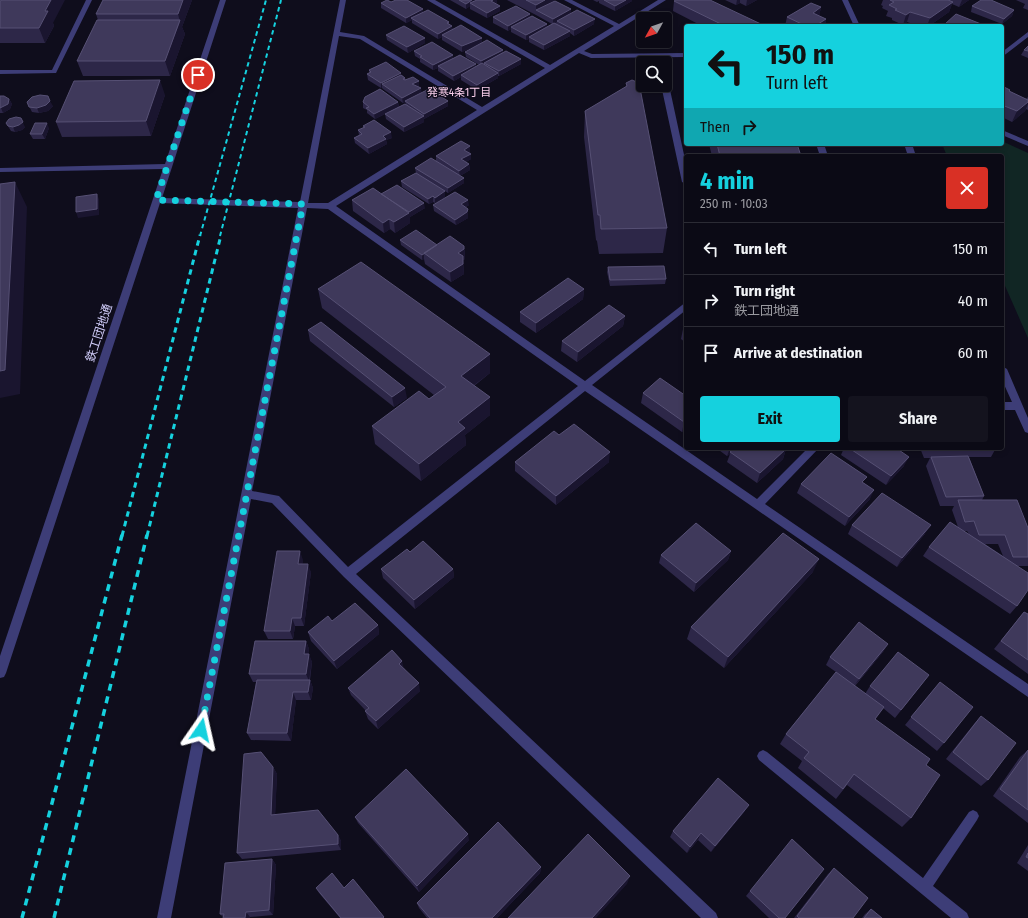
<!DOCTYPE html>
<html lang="en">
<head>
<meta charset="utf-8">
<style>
  body { margin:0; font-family:"Fira Sans Condensed","Noto Sans JP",sans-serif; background:#14131e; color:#f1f3f6; height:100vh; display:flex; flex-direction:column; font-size:15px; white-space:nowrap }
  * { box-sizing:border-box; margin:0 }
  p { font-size:13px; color:#9a9aa0 }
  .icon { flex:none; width:22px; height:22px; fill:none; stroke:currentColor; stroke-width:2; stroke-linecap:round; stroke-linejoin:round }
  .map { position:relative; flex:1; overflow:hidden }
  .sheet { position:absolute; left:684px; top:154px; width:320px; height:296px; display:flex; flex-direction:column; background:#0b0a15; border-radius:4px; box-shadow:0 2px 6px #0003,0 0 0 1px #2b2b34 }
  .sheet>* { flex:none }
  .top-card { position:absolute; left:684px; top:24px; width:320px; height:122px; border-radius:4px; box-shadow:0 2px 6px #0003,0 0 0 1px #2b2b34; background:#15d1de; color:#111; overflow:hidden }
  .needle { width:26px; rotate:230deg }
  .buttons { position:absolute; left:636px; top:12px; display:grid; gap:8px }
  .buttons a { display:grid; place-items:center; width:36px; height:36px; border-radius:4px; background:#0b0a15; box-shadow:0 2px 6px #0003,0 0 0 1px #2b2b34; font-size:20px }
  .pin { position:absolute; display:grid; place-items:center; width:34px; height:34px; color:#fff; margin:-17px; border:2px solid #fff; border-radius:50%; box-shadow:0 1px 4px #0007 }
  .me { position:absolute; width:44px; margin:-22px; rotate:11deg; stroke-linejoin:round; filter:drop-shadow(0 0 3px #0008) }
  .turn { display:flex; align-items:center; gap:14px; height:84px; padding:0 16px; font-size:18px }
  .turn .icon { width:52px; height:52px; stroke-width:2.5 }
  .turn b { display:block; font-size:28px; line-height:34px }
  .then { display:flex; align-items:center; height:38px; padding:0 16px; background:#0003; gap:8px; font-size:15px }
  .round { display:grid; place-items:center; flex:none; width:42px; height:42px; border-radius:4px; background:#14131e }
  .overview { display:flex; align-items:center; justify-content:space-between; height:68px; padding:0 16px }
  h1 { font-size:24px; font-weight:700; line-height:30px; color:#15d1de }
  .action { display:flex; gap:8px; margin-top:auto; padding:8px 16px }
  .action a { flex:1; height:46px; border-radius:4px; background:#15d1de; color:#111; font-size:16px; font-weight:700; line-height:46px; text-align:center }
  .action a+a { background:#14131e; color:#f1f3f6 }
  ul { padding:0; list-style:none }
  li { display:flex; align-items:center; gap:12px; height:52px; padding:0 16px; border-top:1px solid #2b2b34 }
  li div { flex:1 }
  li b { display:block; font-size:15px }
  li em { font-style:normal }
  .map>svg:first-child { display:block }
</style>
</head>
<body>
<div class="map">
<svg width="1028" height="918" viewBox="0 0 1028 918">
  <rect width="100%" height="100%" fill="#0f0d1c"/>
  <!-- green -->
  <path fill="#112624" d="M1002 141 1028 153V338L1002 279V156H947L942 144H1002Z"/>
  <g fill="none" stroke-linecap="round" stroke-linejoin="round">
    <!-- minor -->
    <path fill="#3d3d77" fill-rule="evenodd" d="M86 0H92L56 73 0 74V70H52Z
      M220 0H226L162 198 300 202 340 0H346L340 32 364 36 482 107 545 68 427 0H435L550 65 614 26 564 0H572L619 24 658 0H666L584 51 592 54 686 53V57L591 58 579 53 336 206 585 381 686 302V310L592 385 757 499 808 448H819L765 504 1028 684V697L585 391 356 574 716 913 718 918H701L344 577 272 503 251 499 171 918H157L298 208 160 203 6 673 4 677 0 678V656L163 169 0 172V168L165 164ZM339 36 360 39 477 110 328 203H308ZM307 208 328 209 578 386 348 567 279 496 252 491Z
      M842 0H848L860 26H854Z
      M1028 32V37L1002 57V52Z
      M665 83 669 85 686 164V184L682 182 661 85H665Z
      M1002 130 1028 141V146L1002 135Z
      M816 144H824L828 156H820Z
      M904 144H912L916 156H908Z
      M1002 366 1007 369 1028 418V433L1025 432 1015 410H1002V402H1012L1002 380Z
      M763 750 767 752 923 878 969 812 973 810 977 812 979 816 977 820 933 886 967 913 969 918H951L759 760 757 756 759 752Z"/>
    <!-- rail-far2 -->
    <path stroke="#15d1de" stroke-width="2" stroke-dasharray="4.5 3.5" stroke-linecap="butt" d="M200 236 266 0
      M220 236 281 0"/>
    <!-- rail-far1 -->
    <path stroke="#15d1de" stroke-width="3" stroke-dasharray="5.5 4.5" stroke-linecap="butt" d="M122 536 200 235
      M147 536 221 235"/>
    <!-- rail -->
    <path stroke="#15d1de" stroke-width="3.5" stroke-dasharray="7 6" stroke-linecap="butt" d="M22 918 122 535
      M54 918 147 535"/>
  </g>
  <!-- wall -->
  <path fill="#2d2748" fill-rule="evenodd" d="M192 0 182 27 185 34 170 76H83L77 61 98 20 96 14Z
    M450 0H497V3L495 4 500 11 487 18 470 9V6L466 9Z
    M507 0H554V1L571 9V13L594 24 574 36 570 33V36L544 50 529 42V39L526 40 511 32V29L508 31 493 23V17H530L547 24V27L552 24 536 15V14V15Z
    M593 0H632V1L615 11 599 3V1L597 2Z
    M725 0H757L746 6 740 3 736 5Z
    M883 0H969L959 7 952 4 949 12 929 26H919L907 22 903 25 892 20V18L886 16 888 11 882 8 883 6 881 5Z
    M1016 0H1028V10L1023 8 1025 4Z
    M674 1 762 26H702L673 11Z
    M0 2 53 23 54 26 45 43H0Z
    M391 2 449 22V24L453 29 482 38V43L462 52 442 40V37L438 39 412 23V20L406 23 381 8V3Z
    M972 6 1014 10 1012 16 1002 24 971 12Z
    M821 7 819 16 826 19 825 26H785L787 17Z
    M945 24 986 26H944Z
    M386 35 425 43 408 53 387 40Z
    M1028 46V58L1021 55 1024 50Z
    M503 50V53L521 64 499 76H498V78L477 90 461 80V77L454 81 438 71V68L433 70 420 62V59L415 56 414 51 453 55V58L476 67 479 65 466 57 465 52Z
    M369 70 402 75 405 78 406 80 419 81V86L418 87 422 93 448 101V106L424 119V122L404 132 386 119 385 114 375 119 367 113V110L363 108V102H398L399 107 406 104 405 102 403 103 383 89 382 88H381L368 80 367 74 369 73Z
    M626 83 667 228 663 253 599 254 597 241 596 240 584 137 585 111 626 87Z
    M1002 86 1009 91 1026 99 1028 97V110L1026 109 1025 111 1012 122 1002 117Z
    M165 95 151 136 62 137 56 122Z
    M0 96 9 99 12 104 10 109 3 113H0Z
    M27 102 53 106 48 111 39 113 32 112Z
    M6 123 25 127 22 130 15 132 11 131Z
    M363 126 392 138 386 140 387 144 369 154 355 143 354 138 359 135 358 130 363 128Z
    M49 128 45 139H33L30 134Z
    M709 144H797L801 156H712Z
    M470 151 469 152 471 154V159L466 162 469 164 470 170 460 176 464 178V183L448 193 429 181 445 191V197L435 203 433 202 429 204 402 187 401 181 416 173 415 168 436 161V156Z
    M381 194 425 208 410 217V223L395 233 390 229 384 233 353 211 352 200Z
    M433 205H469L466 207 468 214V218L456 225 434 211Z
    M400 240 437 245 464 246 465 256V259L463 260 464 274 451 282 425 264 424 259 422 260 401 245Z
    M608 267 666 279 665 284 610 286 607 272Z
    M318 289 490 354V373L474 386 490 397V415L465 435 466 445 421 481 375 444 372 426 429 399 434 395 322 308Z
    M584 289 583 299 536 333 520 322V312Z
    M625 316 623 326 577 362 561 351 562 341Z
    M686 326V343L681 339 683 329Z
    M308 330 407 398 394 407 310 341Z
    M643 393 686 396V429L682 432 641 403Z
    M716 448H785L786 449 783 459 757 483 727 462 730 454 727 456Z
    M844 448H896L904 466 886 485 841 455Z
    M914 448H996L991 457H969L984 496 982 500 1028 528V566H1018L1017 606 1010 614 923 556 929 547 958 527 952 510 954 506H940L926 466 930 458H924L920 448ZM964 531H967L969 534ZM985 544H998L1003 556Z
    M515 462H609L556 505 515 471Z
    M864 483 870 499 845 526 797 493 801 484Z
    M852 525 925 534 897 567 848 534Z
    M731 551 728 560 694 592 659 563 661 555Z
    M410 552 453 569 454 577 415 609 383 578 381 569Z
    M303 560 302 564 311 572 304 626H295L293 639H268L264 631Z
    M813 572 724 668 687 639 691 627Z
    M1024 612 1028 614V674L994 649Z
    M332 621 378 625 379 634 337 669 311 641 308 632Z
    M306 641 309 649 308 654 312 662 310 680 313 688 311 700H296L291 741 251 740 247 733 256 682H253L249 674Z
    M888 644 883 652 855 686 865 694 870 686 929 675 895 718 883 708 875 719 926 765 911 818 902 827 847 785 836 799 798 768 802 761 780 744 786 734 836 672 826 665 830 657Z
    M404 668 420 691 378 729 368 719 365 711H366L351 695 348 688Z
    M940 682 944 743 937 751 905 725Z
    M981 716 988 780 981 786 946 759 974 724Z
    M1028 750V823L993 796 1020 757Z
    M273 767 277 774 275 814 338 835 341 841V850L242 859 237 853Z
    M745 811 711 852 698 840 687 853 670 837 673 831Z
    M355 817 469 840 419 892 358 823Z
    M1028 845V871L1017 863Z
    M272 859 276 865 273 915 250 917V918H223V917L220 914Z
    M541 867 540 873 497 918H427L419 908 417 903Z
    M834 868 853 918H794L828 874Z
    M316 888H344L384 918H340L319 893Z
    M750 891 785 918H769L746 896Z
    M871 909 882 918H862L865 914Z"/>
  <!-- shaded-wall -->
  <path fill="#1a152f" d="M51 0H65L53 23 54 26 45 43 39 28 45 11Z
    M183 0H192L182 27 185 34 170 76 165 61 180 22 178 14Z
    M472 0H482L470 3V6L466 9V4Z
    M493 0H497V3L491 6V1Z
    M545 0H554V5L536 10V15V5Z
    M626 0H632V1L615 11V6Z
    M737 0H740V3L736 5Z
    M747 0H757L746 6Z
    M962 0H969L959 7Z
    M953 2 949 12 929 26H927L930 18Z
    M500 6V11L487 18V13Z
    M821 7 819 17 813 13Z
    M423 9V14L411 18 412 20 406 23V18Z
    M571 9V15L557 21V22L553 24V19Z
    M1014 10 1012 16 1002 24 1004 19Z
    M910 12 907 22 903 25 906 15Z
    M530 14V19L511 27V29L508 31V26Z
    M595 19 594 24 574 36V30Z
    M826 19 825 26H815Z
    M547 24V29L529 37V39L526 40V35Z
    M452 26 453 31 442 35V37L438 39V34Z
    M570 31V36L544 50V45Z
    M425 38V43L408 53 407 47Z
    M482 38V43L462 52V46Z
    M503 50V55L484 63V65L482 66 481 61Z
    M453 55V60L438 66V68L433 70V65Z
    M521 59V64L499 76V71Z
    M476 64V69L461 75V77L454 81 453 76Z
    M401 73 402 78 382 84V88H381V83Z
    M498 73V78L477 90V85Z
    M160 80 165 95 151 136 146 121Z
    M419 81V86L412 90V84Z
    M421 88 422 94 405 101V102L403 103 402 98Z
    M9 99 12 104 10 109 3 113 1 108Z
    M50 101 53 106 48 111 39 113 37 108Z
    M448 101V106L424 119V114Z
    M398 102 399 107 375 119 374 114Z
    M1028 102V104L1025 111 1012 122 1017 111Z
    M424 116V122L404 132V127Z
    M21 118 25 127 22 130 15 132 13 127Z
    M47 123 49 128 45 139 42 134Z
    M391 132 392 138 386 140 387 144 369 154 368 148 383 136Z
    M470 146V151L464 155V150Z
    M471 154V159L461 165V159Z
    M469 164 470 170 460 176 459 171Z
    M464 178V183L448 193V188Z
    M15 182 27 207 20 394 0 398V371Z
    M445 191V197L435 203V198Z
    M97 194 99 199V215L78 218 76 212Z
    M433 196V202L429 204 428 199Z
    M468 200 469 205 462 209 461 204Z
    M424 203 425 208 410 217V223L395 233 394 222Z
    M468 209V218L456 225 455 220Z
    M389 219 390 229 384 233 383 223Z
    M464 246 465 256V259L463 260 464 274 451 282 450 272 458 253Z
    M424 254V259L422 260V255Z
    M584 289 583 299 536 333V323Z
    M625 316 623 326 577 362 578 352Z
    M490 354V373L462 394 461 376Z
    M405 388 407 398 394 407 392 397Z
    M490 397V415L465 435 466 445 421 481 419 464 458 422Z
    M686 421V429L682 432 684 422Z
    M730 448H736L730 452V454L727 456Z
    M786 449 783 459 757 483 760 473Z
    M610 452 609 462 556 505V496Z
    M909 457 904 466 886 485 891 476Z
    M874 490 870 499 845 526 849 517Z
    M931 525 925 534 897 567 902 558Z
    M300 551 303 560 301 573 298 564Z
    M731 551 728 560 694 592 696 583Z
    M819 559 813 572 724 668 728 657Z
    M308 564 311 572 304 626 301 618Z
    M453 569 454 577 415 609 414 600Z
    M292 618 295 626 293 639 290 631Z
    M378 625 379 634 337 669 334 661Z
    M306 641 309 649 307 662 304 654Z
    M888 644 883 652 854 686 859 679Z
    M309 654 312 662 309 681 306 674Z
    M402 661 404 669 399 664Z
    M310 680 313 688 311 700 308 692Z
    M419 683 420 691 378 729 376 721Z
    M293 692 296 700 291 741 287 733Z
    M273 767 277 774 275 821 271 815Z
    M749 805 745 811 711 852 715 846Z
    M701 833 698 840 687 853 690 847Z
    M468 834 469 840 419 892 417 886Z
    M338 835 341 841V850L338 844Z
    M272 859 276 865 273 915 269 910Z
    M541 867 540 873 497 918H492Z
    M630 876 627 884 596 918H592Z
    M246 912 250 917V918H245Z"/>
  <!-- building -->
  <path fill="#3f395b" stroke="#565074" d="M1 0H51L45 11H48L39 28H0V2Z
    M103 0H183L178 14H96Z
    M387 0 391 2 396 0H407L423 9 406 18 381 3Z
    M459 0H472L466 4Z
    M477 0H493L491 1 500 6 487 13 470 3Z
    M526 0H545L536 5Z
    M604 0H626L615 6Z
    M676 0H710L763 25 760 26H743L739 24 736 26H725L674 1Z
    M890 0H948L953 2 930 18 910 12 906 15 895 10 897 9 889 5 894 2Z
    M981 0H991L1014 10 1004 19 972 6Z
    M555 1 571 9 553 19 536 10Z
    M811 3 821 7 813 13 826 19 815 26H806L787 17Z
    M516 6 530 14 508 26 493 17Z
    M428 10 449 22 447 23 452 26 438 34 411 18Z
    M577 10 595 19 574 30 557 21Z
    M956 14 986 26H951L945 24Z
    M532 16 547 24 526 35 511 27Z
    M97 20H180L165 61H77Z
    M554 23 570 31 544 45 529 37Z
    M461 25 482 38 462 46 442 35Z
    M404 26 425 38 407 47 386 35Z
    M487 40 503 50 481 61 465 52Z
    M432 42 453 55 433 65 420 57 422 56 414 51Z
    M1028 46V51L1024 50Z
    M506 51 521 59 499 71 484 63Z
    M460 55 476 64 453 76 438 66Z
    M386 62 401 73 381 83 367 74 371 72 369 70Z
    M482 63 498 73 477 85 461 75Z
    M401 75 405 78 403 79 405 80 413 77 419 81 412 84 421 88 402 98 382 84Z
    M160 80 146 121 56 122 74 81Z
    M632 80 639 83 667 228 601 229 600 215H598L585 111 627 86 626 83Z
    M1002 86 1010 90 1009 91 1028 100V102L1017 111 1002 105Z
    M380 89 398 102 374 114 366 108 369 107 363 102 365 97Z
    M429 89 448 101 424 114 405 101Z
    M40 95 48 96 50 101 46 105 37 108 29 107 27 102 32 97Z
    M0 96H4L9 99 8 104 0 108Z
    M405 104 424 116 404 127 385 114Z
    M16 117 21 118 23 122 19 125 13 127 8 126 6 123 9 119Z
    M374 120 391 132 383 136 386 139 368 148 354 138 362 134 358 130 365 127 363 126Z
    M35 123H47L42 134H30Z
    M461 141 470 146 464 150 471 154 461 159 469 164 459 171 436 156Z
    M717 144H797L801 156H720Z
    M431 158 464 178 448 188 415 168Z
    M416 173 445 191 435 198 433 196 428 199 401 181Z
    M15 182 5 370 0 371V184Z
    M397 185 424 203 409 212 381 194Z
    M373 188 409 213 394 222 389 219 383 223 352 200Z
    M455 192 468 200 461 204 468 209 467 212 455 220 433 205Z
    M97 194V209L76 212V197Z
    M416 230 437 245 422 255 400 240Z
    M450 236 464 246V249L458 253 463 256V264L450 272 424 253Z
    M361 262 490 354 461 376 490 397 458 422 465 428 419 464 372 426 419 391 429 399 446 387 318 289Z
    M664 266 666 279 610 280 608 267Z
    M568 278 584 289 536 323 520 312Z
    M609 305 625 316 578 352 562 341Z
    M321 322 405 388 392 397 308 330Z
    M686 326V331L683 329Z
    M660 378 686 396V421L684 422 643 393Z
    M574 424 610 452 556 496 515 462 554 431 559 435Z
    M735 448H785L786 449 760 473 730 452Z
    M849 448H896L909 457 891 476Z
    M929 448H956L929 449Z
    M831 453 867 477 862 482 874 490 849 517 801 484Z
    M968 456 984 496 946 497 931 457Z
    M882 493 931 525 902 558 852 525Z
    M958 500H1017L1028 528V557H1013L1005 535H979L974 521 965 522Z
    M950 522 1028 573V590L1017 606 929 547Z
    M696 523 731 551 696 583 661 555Z
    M783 533 819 559 728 657 691 627Z
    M423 541 453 569 414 600 381 569 407 549 410 552Z
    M277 551H300L298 564H308L301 618H292L290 631H264Z
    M355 603 378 625 334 661 308 632 328 616 332 621Z
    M1024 612 1028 614V660L1001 641Z
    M859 622 888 644 859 679 830 657Z
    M255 641H306L304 654H309L306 674H249Z
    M392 650 402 661 399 664 419 683 376 721 365 711 369 708 348 688Z
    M898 652 929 675 901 710 870 686Z
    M836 672 884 707 875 719 930 759 926 765 940 775 911 818 854 774 843 789 804 758 809 752 786 734Z
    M257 680H310L308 692H293L287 733H247Z
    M940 682 973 707 944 743 911 717Z
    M981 716 1016 743 988 780 953 752Z
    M1028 750V810L1000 789Z
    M261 752 273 767 271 815 318 810 338 835V844L237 853 244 754Z
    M406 769 468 834 417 886 355 817Z
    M718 778 749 805 715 846 701 833 690 847 673 831Z
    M498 822 541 867 492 918H430L417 903Z
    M588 834 630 876 592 918H508Z
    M792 839 824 869 785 918H779L750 891Z
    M1028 853V858L1026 857Z
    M272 859 269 910 246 912 245 918H223L224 914H220L225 863Z
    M834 868 868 898 853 918H799L797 916Z
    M332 873 344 888 353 879 384 917 383 918H341L316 888Z
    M871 909 882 918H864Z"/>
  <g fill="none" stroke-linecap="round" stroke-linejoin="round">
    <!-- route -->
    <path stroke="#15d1de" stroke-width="7" stroke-dasharray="0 12.6" d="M198 75 156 200 303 204 201 730"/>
  </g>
  <g text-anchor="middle" stroke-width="3" stroke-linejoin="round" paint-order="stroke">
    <!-- far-neighbourhood labels -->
    <g font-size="11" fill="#facfec" stroke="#0f0d1c">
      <text x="459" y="96">発寒4条1丁目</text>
    </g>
    <!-- street labels -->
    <g font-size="12" fill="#d1cdfa" stroke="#0f0d1c">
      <text transform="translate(99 333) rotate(-72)" y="4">鉄工団地通</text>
    </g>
  </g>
</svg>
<div class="buttons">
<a><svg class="needle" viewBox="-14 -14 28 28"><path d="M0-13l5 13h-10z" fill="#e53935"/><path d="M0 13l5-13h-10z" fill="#9a9aa0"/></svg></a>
<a><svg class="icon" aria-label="search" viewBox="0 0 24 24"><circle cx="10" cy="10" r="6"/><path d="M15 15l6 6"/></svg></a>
</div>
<div class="pin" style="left:198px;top:75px;background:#d93025"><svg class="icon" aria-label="arrive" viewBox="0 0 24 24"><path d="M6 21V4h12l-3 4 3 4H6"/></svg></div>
<svg class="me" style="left:201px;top:730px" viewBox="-20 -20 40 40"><path d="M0-17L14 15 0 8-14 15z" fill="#15d1de" stroke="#fff" stroke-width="4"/></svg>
<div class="top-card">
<div class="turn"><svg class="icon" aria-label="left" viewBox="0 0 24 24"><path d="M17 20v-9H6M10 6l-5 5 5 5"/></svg><div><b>150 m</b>Turn left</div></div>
<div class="then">Then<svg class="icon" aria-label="right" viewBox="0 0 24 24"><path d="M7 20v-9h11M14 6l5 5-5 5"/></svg></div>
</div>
<section class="sheet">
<div class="overview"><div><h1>4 min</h1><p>250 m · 10:03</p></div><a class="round" style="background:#d93025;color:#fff"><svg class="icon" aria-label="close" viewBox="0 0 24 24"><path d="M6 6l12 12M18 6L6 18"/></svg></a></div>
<ul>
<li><svg class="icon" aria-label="left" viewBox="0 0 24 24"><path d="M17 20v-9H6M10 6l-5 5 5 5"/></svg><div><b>Turn left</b></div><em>150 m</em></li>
<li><svg class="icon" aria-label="right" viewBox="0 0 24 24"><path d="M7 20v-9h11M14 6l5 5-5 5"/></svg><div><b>Turn right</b><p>鉄工団地通</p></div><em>40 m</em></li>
<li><svg class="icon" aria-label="arrive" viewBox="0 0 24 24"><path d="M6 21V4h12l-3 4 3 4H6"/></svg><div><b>Arrive at destination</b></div><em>60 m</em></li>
</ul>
<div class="action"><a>Exit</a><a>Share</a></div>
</section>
</div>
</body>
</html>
